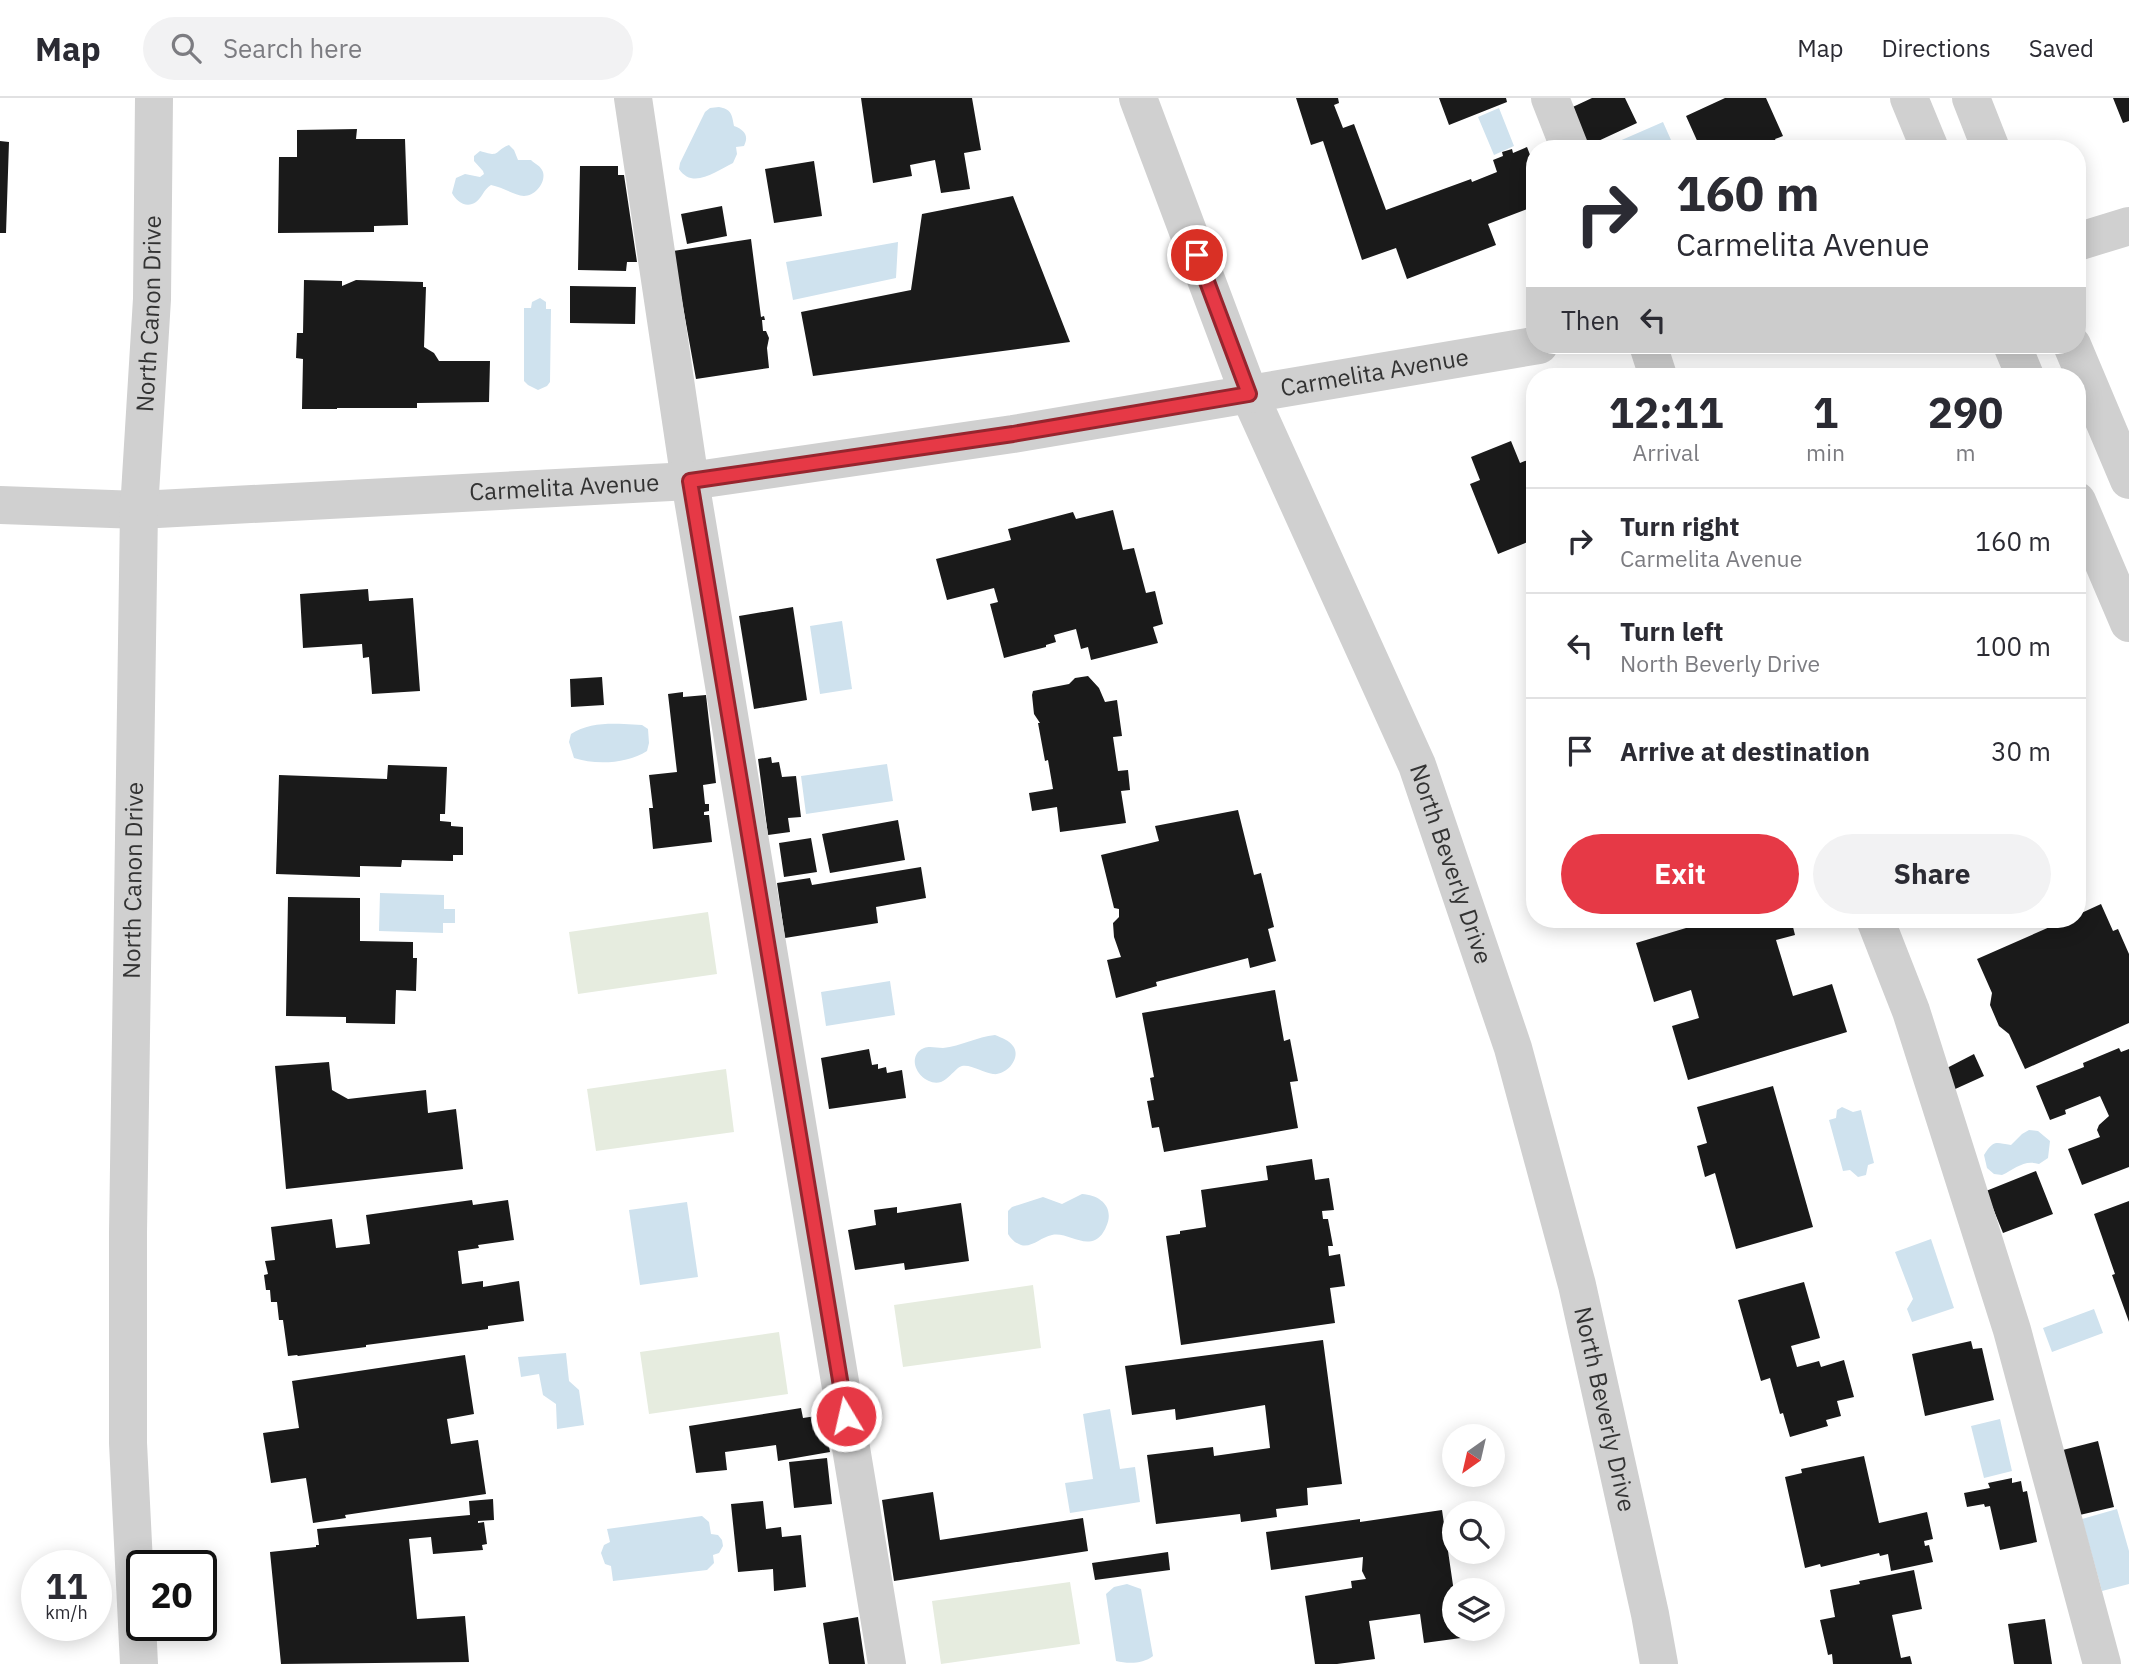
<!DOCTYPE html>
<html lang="en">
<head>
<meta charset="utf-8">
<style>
  body { margin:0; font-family:"IBM Plex Sans",sans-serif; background:#f2f2f3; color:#2b2b33; height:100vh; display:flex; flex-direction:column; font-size:26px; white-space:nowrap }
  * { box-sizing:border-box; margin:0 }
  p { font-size:23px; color:#7c7c81 }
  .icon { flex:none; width:38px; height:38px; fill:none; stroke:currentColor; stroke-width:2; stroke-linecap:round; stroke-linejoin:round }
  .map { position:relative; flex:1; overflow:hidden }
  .panel { position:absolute; left:1526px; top:270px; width:560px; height:560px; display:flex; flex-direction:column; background:#fff; border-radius:28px; box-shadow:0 4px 18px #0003 }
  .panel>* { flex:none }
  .banner { position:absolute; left:1526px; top:42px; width:560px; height:214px; border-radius:28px; box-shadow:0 4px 18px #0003; background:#fff; color:#2b2b33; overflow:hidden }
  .needle { width:46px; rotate:214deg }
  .buttons { position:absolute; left:1442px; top:1326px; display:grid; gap:14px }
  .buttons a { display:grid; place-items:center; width:63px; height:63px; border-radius:50%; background:#fff; box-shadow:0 4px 18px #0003; font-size:35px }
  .speed { position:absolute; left:21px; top:1452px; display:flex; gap:14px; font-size:35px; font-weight:700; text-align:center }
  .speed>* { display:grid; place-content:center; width:91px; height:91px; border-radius:50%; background:#fff; box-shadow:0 4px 18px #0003; line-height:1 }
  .speed small { font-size:18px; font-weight:400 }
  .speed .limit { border:4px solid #111; border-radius:10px; background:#fff; color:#111 }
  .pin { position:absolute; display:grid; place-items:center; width:60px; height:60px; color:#fff; margin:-30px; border:4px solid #fff; border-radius:50%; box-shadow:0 2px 7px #0007 }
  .me { position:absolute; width:77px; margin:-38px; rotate:351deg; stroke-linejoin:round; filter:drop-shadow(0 0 5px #0008) }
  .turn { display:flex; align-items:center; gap:24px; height:147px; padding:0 35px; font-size:32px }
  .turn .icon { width:91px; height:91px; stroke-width:2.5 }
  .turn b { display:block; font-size:49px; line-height:60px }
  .then { display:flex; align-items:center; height:66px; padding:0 35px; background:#0003; gap:14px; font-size:26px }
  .eta { display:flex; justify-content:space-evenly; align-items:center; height:119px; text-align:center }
  .eta b { font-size:42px; font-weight:700; line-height:49px }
  .primary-button { display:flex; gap:14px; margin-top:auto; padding:14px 35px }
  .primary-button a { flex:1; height:80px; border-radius:42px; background:#e63946; color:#fff; font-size:28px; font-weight:700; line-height:80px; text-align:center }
  .primary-button a+a { background:#f2f2f3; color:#2b2b33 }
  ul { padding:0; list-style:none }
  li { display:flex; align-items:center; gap:21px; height:105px; padding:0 35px; border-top:2px solid #e1e1e2 }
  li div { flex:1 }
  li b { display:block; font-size:26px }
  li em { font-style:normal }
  header { display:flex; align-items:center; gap:42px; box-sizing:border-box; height:98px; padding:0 35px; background:#fff; border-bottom:2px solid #e1e1e2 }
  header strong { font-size:33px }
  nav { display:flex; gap:38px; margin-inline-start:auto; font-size:24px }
  .search { width:490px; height:63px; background:#f2f2f3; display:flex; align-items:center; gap:18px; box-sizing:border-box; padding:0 24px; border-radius:38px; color:#7c7c81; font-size:26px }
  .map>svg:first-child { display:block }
</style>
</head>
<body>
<header>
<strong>Map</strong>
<div class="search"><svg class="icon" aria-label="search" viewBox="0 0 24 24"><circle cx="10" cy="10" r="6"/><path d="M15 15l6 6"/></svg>Search here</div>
<nav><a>Map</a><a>Directions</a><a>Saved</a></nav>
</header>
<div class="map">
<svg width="2129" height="1566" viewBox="0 0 2129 1566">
  <rect width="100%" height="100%" fill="#fff"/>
  <!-- green -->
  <path fill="#e6ecdf" d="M708 814 717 876 578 896 569 834Z
    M726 971 734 1034 596 1053 587 991Z
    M1033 1187 1041 1250 903 1269 894 1207Z
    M779 1234 788 1296 649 1316 640 1254Z
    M1070 1484 1080 1546 941 1566 932 1503Z"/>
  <!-- water -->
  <path fill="#cfe2ee" d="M719 9C731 11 732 16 734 28 745 32 749 38 744 48L736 49 737 56 733 65C716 73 693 92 679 71L680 65 705 14 710 10Z
    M1499 10 1514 48 1494 57 1478 19Z
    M1663 24 1675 51H1601Z
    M509 47 514 52 518 62H531C535 66 541 68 543 74 546 85 535 98 524 98 514 97 502 89 491 87 483 92 482 100 476 104 466 111 456 103 452 95L456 80 465 76 480 79 484 76 483 73 474 63V58L480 53C502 60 493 53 509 47Z
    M898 144 896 180 793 202 786 164Z
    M540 200 546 204V211H551L550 284 547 288 538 292 528 287 524 283V210H531L532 204Z
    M842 523 852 591 820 596 810 528Z
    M624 626 642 627 648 631 649 645 647 653C627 666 595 667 574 660L569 644 571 636C586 626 606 625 624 626Z
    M887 666 893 703 806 716 801 678Z
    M380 795 444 797V811H455V825H443V835L379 833Z
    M890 883 895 917 826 928 821 894Z
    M995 937C1002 940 1009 942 1013 948 1022 960 1006 978 993 976 982 975 967 963 958 970 952 975 948 981 941 984 926 989 907 968 918 954 926 946 934 950 943 950 961 948 977 939 995 937Z
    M1842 1009 1853 1014 1861 1012 1874 1065 1868 1067 1866 1077 1858 1079 1850 1072 1843 1073 1829 1022 1836 1020 1837 1012Z
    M2029 1032 2038 1033 2050 1043 2048 1060 2039 1066C2024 1061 2015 1071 2002 1077L1994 1076 1987 1070 1984 1057C1994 1041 1996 1045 2011 1047L2022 1036Z
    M1082 1096C1101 1097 1115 1110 1106 1129 1104 1134 1100 1140 1095 1142 1081 1148 1066 1134 1052 1137 1041 1139 1032 1150 1021 1147 1015 1145 1011 1141 1008 1136V1113L1012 1109 1043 1099 1062 1106Z
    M687 1104 698 1179 640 1187 629 1112Z
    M1931 1141 1954 1210 1912 1224 1907 1211 1913 1201 1895 1154Z
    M2094 1211 2103 1235 2052 1254 2043 1230Z
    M566 1255 569 1283 579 1292 584 1327 557 1331 556 1306 543 1297 539 1276 521 1279 518 1259Z
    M1110 1311 1120 1371 1135 1369 1140 1404 1070 1415 1065 1385 1093 1381 1083 1316Z
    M2000 1321 2012 1373 1984 1380 1971 1328Z
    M2117 1411 2129 1453V1486L2102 1493 2082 1421Z
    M702 1418 709 1424 711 1436 718 1437 722 1442 723 1448 719 1455 713 1457 714 1465 707 1472 613 1483 611 1468 605 1466 601 1455 604 1447 610 1444 607 1431Z
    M1127 1486 1141 1491 1153 1558C1143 1566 1128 1566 1116 1563L1106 1496 1114 1489Z"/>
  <!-- building -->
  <path fill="#1a1a1a" d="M861 0H972L981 52 964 55 970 91 941 95 935 62 910 67 912 78 873 85Z
    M1296 0H1338L1339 5 1334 7 1343 30 1354 26 1386 112 1471 81 1472 84 1497 74 1493 62 1503 58 1502 54 1512 51 1513 55 1527 49 1532 62 1534 61 1535 63V108L1488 126 1496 147 1407 181 1396 150 1362 162 1323 43 1311 47Z
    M1439 0H1506L1507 4 1449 27Z
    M1592 0H1625L1637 25 1581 51 1562 14Z
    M1725 0H1766L1783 38 1775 41 1780 51H1690L1699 47 1686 18Z
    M2113 0H2129V23L2123 25Z
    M357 31 356 41H405L408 127 374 128V134L278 135 279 59H297V32Z
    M0 43 9 44 6 135H0Z
    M814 63 822 118 774 125 765 71Z
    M580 68H618V77H624L637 164H627L626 173 578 172Z
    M1013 98 1070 244 813 278 801 214 911 192 922 116Z
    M722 108 727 138 687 146 681 116Z
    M751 141 761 219 764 218 765 222H762L763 233H766L769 240 767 250 769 270 696 281 673 153Z
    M304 182 342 183V188L356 182 423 184V189H426L424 249 434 255 439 263H490L489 304 417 305V310H337V311H302L303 261 296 260 297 235H303Z
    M570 188 636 189 635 226 570 225Z
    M1511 343 1520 365 1535 359V441L1498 456 1470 386 1480 382 1471 359Z
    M1113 412 1123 452 1134 450 1146 495 1155 493 1163 526 1153 529 1158 545 1091 562 1088 549 1081 551 1076 531 1054 537 1056 544 1046 547V549L1004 560 990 506 998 504 994 490 947 502 936 461 1011 442 1008 431 1073 414 1076 421Z
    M368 491 369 503 413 500 420 593 372 596 369 559 363 560 362 546 303 550 300 496Z
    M1535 505V531L1526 508Z
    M793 509 807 602 754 611 739 518Z
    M1088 578 1099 590 1105 604 1117 602 1122 638 1113 639 1118 673 1128 672 1130 692 1121 693 1126 725 1060 734 1057 709 1032 713 1029 695 1053 691 1048 662 1045 663 1038 625H1040L1034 616 1032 597 1033 593 1069 586 1075 580Z
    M602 579 604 607 571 609 570 581Z
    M683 594V599L706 597 716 685 703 687 705 706H709V713L704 714V717H709L712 744 653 751 649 710H653L649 677 677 674 668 596Z
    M771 659 772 665 779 664 782 679 796 678 801 719 788 720 790 734 768 737 758 661Z
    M388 667 447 669 445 716H440V723L451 724V728L463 729V757H453V763L402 762 401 769 360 768V779L276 776 279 677 387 681Z
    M1238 712 1254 777 1261 775 1274 829 1268 831 1276 863 1250 870 1248 860 1156 884 1157 888 1116 900 1107 862 1121 859 1114 839 1113 825 1119 819V811L1114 810 1101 757 1159 743 1155 728Z
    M898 722 905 762 830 775 822 736Z
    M811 740 817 774 784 779 779 745Z
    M921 769 926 800 876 809 878 825 785 840 777 785 810 780 812 787Z
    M288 799 360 800V843L413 844V860H417L416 893 396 892 395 926 346 925V919L286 918Z
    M2101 806 2113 833 2118 831 2129 856V925L2025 971 2009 936 1999 928 1990 907 1992 895 1977 861 2068 821H2077V817Z
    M1716 821H1791L1795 837 1776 842 1793 898 1832 886 1847 934 1688 982 1672 928 1699 920 1691 892 1654 904 1636 845Z
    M1275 892 1284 943 1290 941 1298 983 1290 984 1298 1030 1164 1054 1159 1029 1152 1030 1147 1003 1154 1002 1150 980 1154 979 1142 915Z
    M2119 950 2121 954 2129 951V1069L2082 1087 2068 1051 2100 1039 2097 1032 2099 1027 2109 1018 2100 998 2065 1012 2066 1016 2050 1022 2036 988 2084 969 2083 965Z
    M869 951 872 967 878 966V971L886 969 887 975 902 972 906 1000 829 1011 821 960Z
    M1974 956 1984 978 1953 992 1943 972Z
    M329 964 332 992 348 1001 426 992 428 1015 456 1011 463 1071 286 1091 275 968Z
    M1773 988 1813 1129 1736 1151 1715 1075 1705 1079 1697 1048 1707 1045 1697 1009Z
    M1312 1061 1315 1082 1329 1080 1334 1112 1322 1113 1323 1121H1328L1333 1148H1328L1329 1158 1340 1156 1345 1188 1330 1190 1335 1225 1181 1247 1166 1138 1180 1136V1133L1206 1129 1201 1092 1268 1082 1266 1068Z
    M2036 1073 2053 1116 2003 1135 1986 1093Z
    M472 1102 473 1107 508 1102 514 1142 478 1147 479 1150 458 1153 462 1186 483 1183V1189L519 1183 524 1223 488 1228V1231L366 1247V1249L298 1258 297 1257 288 1258 283 1222H279L277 1204H271L270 1192H266L264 1177 268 1176 265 1163 275 1162 271 1129 332 1121 336 1150 370 1146 366 1117Z
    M2129 1103V1224L2112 1177 2115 1176 2094 1116Z
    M961 1105 969 1163 905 1172 904 1165 855 1172 848 1132 876 1127 874 1112 897 1109V1115Z
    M1804 1184 1820 1240 1791 1248 1797 1269 1819 1263 1821 1269 1844 1262 1854 1299 1837 1303 1841 1318 1826 1322 1828 1328 1790 1339 1783 1315 1780 1316 1770 1280 1761 1283 1738 1202Z
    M1323 1242 1342 1386 1307 1390 1308 1407 1276 1411 1277 1419 1241 1424 1240 1416 1156 1426 1147 1357 1213 1349 1214 1358 1270 1350 1265 1307 1176 1322 1175 1311 1132 1317 1125 1268Z
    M1971 1243 1973 1251 1982 1250 1994 1302 1925 1318 1912 1256Z
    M465 1257 474 1316 447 1321 451 1346 478 1342 486 1396 345 1417 346 1420 313 1425 306 1380 271 1385 263 1335 299 1330 292 1283Z
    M801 1310 803 1320 823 1317 830 1354 778 1363 776 1347 725 1354 727 1372 696 1375 689 1328Z
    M2098 1343 2114 1409 2071 1419 2055 1354Z
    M1864 1358 1879 1425 1927 1414 1933 1441 1924 1443 1925 1448 1929 1447 1933 1464 1891 1473 1888 1456 1880 1458 1879 1455 1821 1469 1820 1466 1805 1470 1785 1379 1802 1375 1801 1371Z
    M827 1360 832 1406 794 1410 789 1364Z
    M2012 1380V1385L2021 1383 2023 1394 2027 1393 2037 1444 2000 1452 1990 1408 1985 1409 1984 1406 1967 1409 1964 1395 1990 1390 1988 1385Z
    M933 1394 940 1442 1083 1420 1088 1453 894 1483 882 1402Z
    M493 1401 494 1422 478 1423V1425L484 1424 487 1446 482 1447 483 1452 433 1456 431 1439 409 1441 417 1521 465 1518 469 1564 281 1566 270 1454 316 1449V1447H319L317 1431 470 1417 469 1403Z
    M763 1403 766 1431 781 1429 782 1439 801 1437 806 1489 774 1493 773 1471 738 1474 731 1406Z
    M1442 1412 1454 1494V1531H1460L1461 1540 1424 1545 1420 1516 1369 1523 1375 1561 1337 1566H1315L1305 1498 1352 1490 1351 1483 1366 1481 1362 1473 1363 1459 1271 1472 1266 1434 1360 1421V1424Z
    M1168 1454 1170 1472 1095 1482 1092 1465Z
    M1914 1472 1922 1511 1892 1517 1901 1560 1910 1558 1912 1566H1833L1832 1556 1828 1557 1820 1522 1835 1519 1830 1492 1860 1486 1859 1483Z
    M858 1519 865 1566H829L823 1525Z
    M2045 1521 2052 1566H2014L2008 1526Z"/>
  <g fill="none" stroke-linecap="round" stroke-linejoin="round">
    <!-- minor -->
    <g stroke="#d0d0d0" stroke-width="38">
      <path d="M633 0 690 383 887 1566"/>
      <path id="s1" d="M1138 0 1249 296 1417 667 1513 950 1577 1187 1650 1516 1659 1566"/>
      <path d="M1550 0 1570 51"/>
      <path d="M1909 0 1930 51"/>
      <path d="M1971 0 1991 51"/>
      <path d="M2077 144 2129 128"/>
      <path d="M1648 247 1658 278"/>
      <path d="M2012 247 2025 278"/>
      <path d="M2072 247 2129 382"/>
      <path d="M2077 403 2129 525"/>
      <path id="s2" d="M0 407 139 412 690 383 1013 336 1539 247"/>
      <path d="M1875 821 1911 913 2012 1232 2102 1566"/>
      <path id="s3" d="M139 1566 128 1345V1135L139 412 152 201 154 0"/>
    </g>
  </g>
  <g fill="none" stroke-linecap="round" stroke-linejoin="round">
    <!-- route casing -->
    <g stroke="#96252e" stroke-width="18">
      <path id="route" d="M846 1318 690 383 1013 336 1249 296 1197 157"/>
    </g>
    <!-- route -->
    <use href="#route" stroke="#e63946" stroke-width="12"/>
  </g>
  <g text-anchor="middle" stroke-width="7" stroke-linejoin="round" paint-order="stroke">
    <!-- street labels -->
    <g font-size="24" fill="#333" stroke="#fff">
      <text dy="8" stroke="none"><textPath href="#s3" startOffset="1351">North Canon Drive</textPath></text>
      <text dy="8" stroke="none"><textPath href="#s2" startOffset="1384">Carmelita Avenue</textPath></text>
      <text dy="8" stroke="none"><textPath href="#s2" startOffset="565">Carmelita Avenue</textPath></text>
      <text dy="8" stroke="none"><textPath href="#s1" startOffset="828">North Beverly Drive</textPath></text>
      <text dy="8" stroke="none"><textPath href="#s3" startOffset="784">North Canon Drive</textPath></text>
      <text dy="8" stroke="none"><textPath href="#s1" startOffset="1395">North Beverly Drive</textPath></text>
    </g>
  </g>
</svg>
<div class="buttons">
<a><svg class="needle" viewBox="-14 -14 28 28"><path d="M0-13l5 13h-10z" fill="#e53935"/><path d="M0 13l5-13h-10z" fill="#7c7c81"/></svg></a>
<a><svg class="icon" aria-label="search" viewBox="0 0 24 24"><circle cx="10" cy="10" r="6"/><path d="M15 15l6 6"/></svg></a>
<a><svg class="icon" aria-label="layers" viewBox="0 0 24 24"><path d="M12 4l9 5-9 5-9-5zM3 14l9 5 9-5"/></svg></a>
</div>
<div class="speed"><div>11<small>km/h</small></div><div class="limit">20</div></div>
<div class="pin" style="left:1197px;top:157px;background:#d93025"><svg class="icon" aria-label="arrive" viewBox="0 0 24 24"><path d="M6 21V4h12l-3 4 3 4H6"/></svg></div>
<svg class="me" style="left:846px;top:1318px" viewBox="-20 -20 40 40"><circle r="17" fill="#e63946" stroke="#fff" stroke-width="3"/><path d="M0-11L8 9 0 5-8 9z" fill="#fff"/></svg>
<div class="banner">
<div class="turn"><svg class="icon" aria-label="right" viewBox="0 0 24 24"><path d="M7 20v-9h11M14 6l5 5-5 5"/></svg><div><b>160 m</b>Carmelita Avenue</div></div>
<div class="then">Then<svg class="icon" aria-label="left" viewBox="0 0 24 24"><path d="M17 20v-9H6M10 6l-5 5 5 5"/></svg></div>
</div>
<section class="panel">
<div class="eta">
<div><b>12:11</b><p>Arrival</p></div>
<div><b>1</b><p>min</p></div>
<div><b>290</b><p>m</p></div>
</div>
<ul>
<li><svg class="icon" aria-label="right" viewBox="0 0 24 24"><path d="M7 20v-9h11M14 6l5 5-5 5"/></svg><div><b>Turn right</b><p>Carmelita Avenue</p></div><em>160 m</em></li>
<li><svg class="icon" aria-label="left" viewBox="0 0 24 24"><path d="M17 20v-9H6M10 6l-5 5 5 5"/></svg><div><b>Turn left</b><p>North Beverly Drive</p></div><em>100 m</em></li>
<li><svg class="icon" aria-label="arrive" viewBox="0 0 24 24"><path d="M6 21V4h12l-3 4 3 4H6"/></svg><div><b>Arrive at destination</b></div><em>30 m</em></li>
</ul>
<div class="primary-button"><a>Exit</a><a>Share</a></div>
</section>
</div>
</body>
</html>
